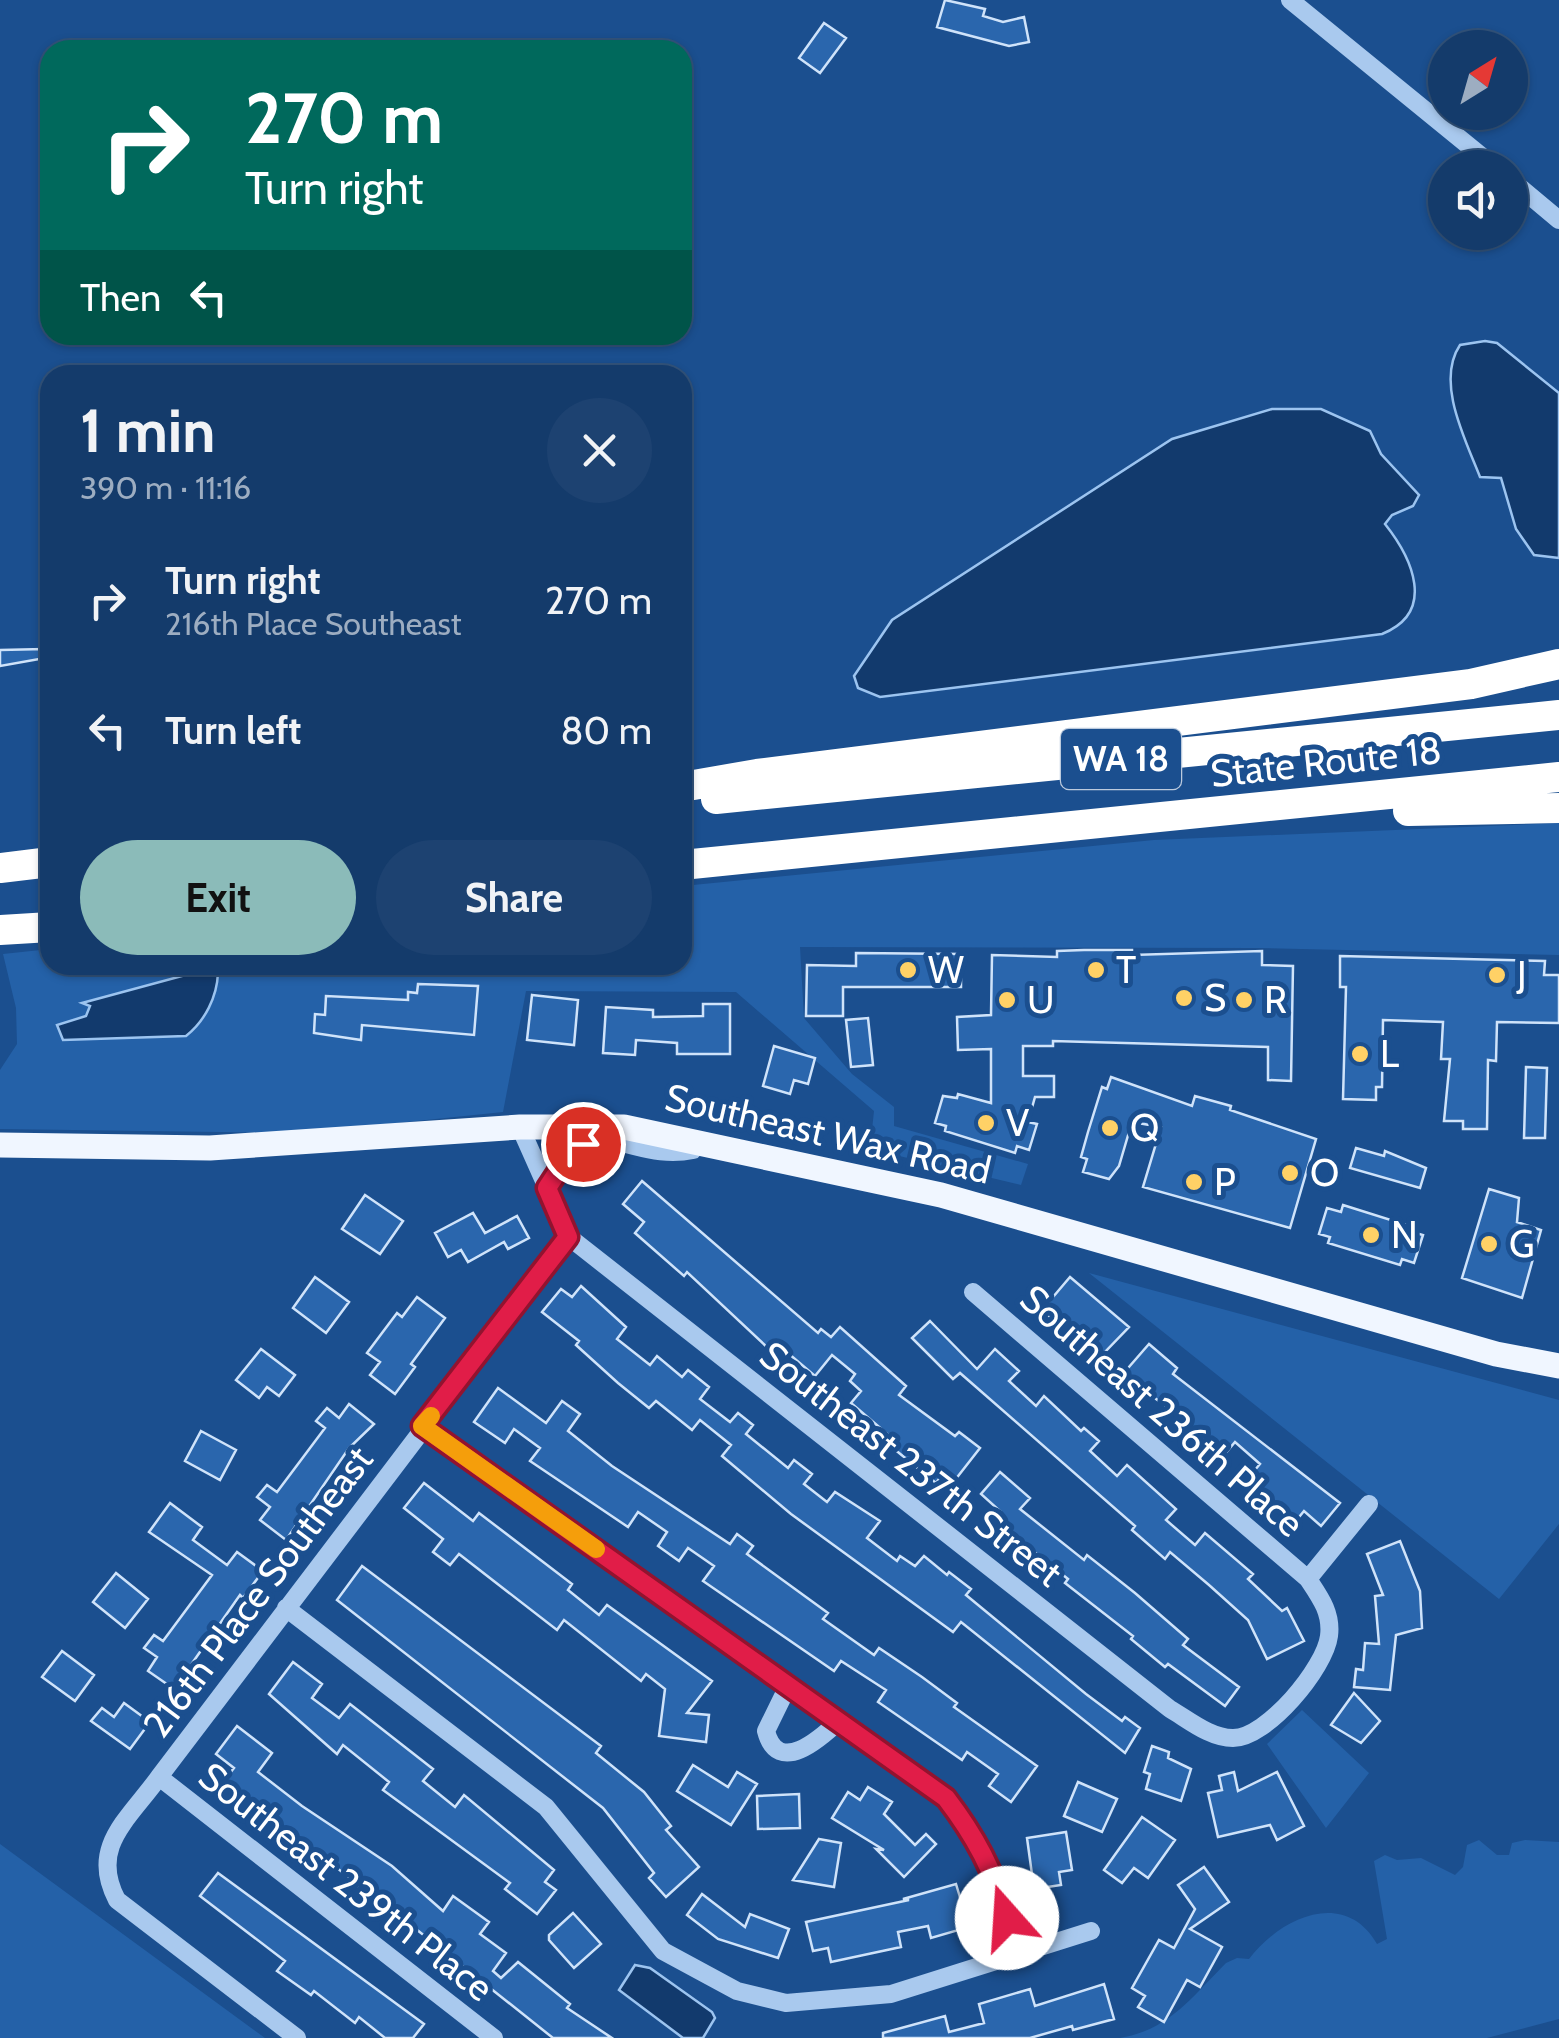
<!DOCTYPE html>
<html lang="en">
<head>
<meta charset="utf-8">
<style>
  body { margin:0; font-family:Cabin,sans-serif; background:#1d4271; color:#f1f3f6; height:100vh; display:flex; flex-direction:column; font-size:38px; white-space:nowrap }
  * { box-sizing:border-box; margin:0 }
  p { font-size:32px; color:#9dadc1 }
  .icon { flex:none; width:55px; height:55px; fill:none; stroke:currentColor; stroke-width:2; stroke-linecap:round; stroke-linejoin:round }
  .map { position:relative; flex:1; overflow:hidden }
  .drawer { position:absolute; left:40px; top:365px; width:652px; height:610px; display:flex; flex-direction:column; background:#143b6b; border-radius:30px; box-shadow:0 2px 8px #0004,0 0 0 2px #33557e }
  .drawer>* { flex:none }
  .top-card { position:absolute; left:40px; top:40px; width:652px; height:305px; border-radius:30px; box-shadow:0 2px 8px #0004,0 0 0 2px #33557e; background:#00695c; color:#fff; overflow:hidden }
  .needle { width:65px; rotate:37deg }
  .buttons { position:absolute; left:1428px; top:30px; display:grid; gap:20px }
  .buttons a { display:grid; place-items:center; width:100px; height:100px; border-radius:50%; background:#143b6b; box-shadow:0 2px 8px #0004,0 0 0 2px #33557e; font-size:50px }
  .pin { position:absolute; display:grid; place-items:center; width:85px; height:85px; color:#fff; margin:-42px; border:5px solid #fff; border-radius:50%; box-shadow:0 2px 10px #0007 }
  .me { position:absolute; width:110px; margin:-55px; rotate:341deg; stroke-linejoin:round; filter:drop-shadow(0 0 8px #0008) }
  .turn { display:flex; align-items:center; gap:35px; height:210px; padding:0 40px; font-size:45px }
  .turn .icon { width:130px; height:130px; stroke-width:2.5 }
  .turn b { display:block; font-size:70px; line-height:85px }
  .then { display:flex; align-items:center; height:95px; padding:0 40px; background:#0003; gap:20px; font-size:38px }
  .round { display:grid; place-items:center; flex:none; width:105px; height:105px; border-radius:52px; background:#1d4271 }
  .headline { display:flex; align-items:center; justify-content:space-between; height:170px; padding:0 40px }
  h1 { font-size:60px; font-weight:800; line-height:75px }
  .primary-button { display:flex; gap:20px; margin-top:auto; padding:20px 40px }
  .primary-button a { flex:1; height:115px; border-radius:60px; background:#8bbbb9; color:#111; font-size:40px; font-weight:800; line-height:115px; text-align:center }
  .primary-button a+a { background:#1d4271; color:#f1f3f6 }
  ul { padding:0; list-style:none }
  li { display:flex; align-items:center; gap:30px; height:130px; padding:0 40px }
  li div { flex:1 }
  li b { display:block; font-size:38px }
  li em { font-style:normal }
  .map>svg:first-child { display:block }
</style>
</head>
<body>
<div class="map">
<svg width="1559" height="2038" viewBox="0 0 1559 2038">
  <rect width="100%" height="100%" fill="#1b4f8f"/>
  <!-- green -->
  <path fill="#2461a8" d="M1559 823V955L1258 948 800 947 804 1018 852 1074 894 1107V1126L1028 1164 1021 1185 870 1149 874 1111 736 992 526 991 503 1112 301 1133 0 1129V1070L17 1044 16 1008 3 954 50 949V965H682L683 886 1154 840Z
    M1089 1273 1559 1400V1524L1499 1599Z
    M1302 1710 1369 1773 1326 1828 1267 1744Z
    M1479 1840 1497 1855H1509L1512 1843 1525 1840 1559 1842V2019L1487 2038H1120C1169 2030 1193 1996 1226 1963L1237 1958 1249 1959C1279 1919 1344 1887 1377 1944L1387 1939 1374 1861 1385 1855 1397 1860 1421 1858 1455 1875 1463 1867 1467 1845Z
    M0 1844 265 2038H0Z"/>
  <!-- water -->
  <path fill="#123a6d" stroke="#9cc4f0" stroke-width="2.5" d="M1485 341 1497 343 1559 393V558L1534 555 1516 529 1501 478 1480 477C1466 441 1435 382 1460 345Z
    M1272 409H1321L1370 431 1381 454 1419 495 1413 506 1392 515 1385 524C1412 558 1437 612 1382 634L880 697 858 688 854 676 892 620 1172 439Z
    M204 970 218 973C217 997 205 1021 186 1036L63 1040 57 1025 86 1016 90 1006 82 1003Z
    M635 1965 650 1968 712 2012 715 2018 703 2038H683L619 1990Z"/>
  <!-- building -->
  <path fill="#2a66ad" stroke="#cfe3fa" stroke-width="2.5" d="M945 0 985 9 983 16 1003 22 1024 17 1029 42 1009 46 937 27Z
    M824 23 846 38 820 73 799 58Z
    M44 649 45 658 0 666V650Z
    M1084 950H1132V955L1262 951V965L1293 966 1291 1081 1268 1080V1047L1053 1041V1046H1023V1076H1054V1097H1035L1028 1122 1037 1124 1029 1150 1017 1146 1015 1153 945 1131 946 1126 935 1123 943 1096 957 1098 958 1094 991 1103V1049L958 1050 957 1017 991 1015 992 955 1057 957V951Z
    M856 953 961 954V987H843V1016H806L807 965 856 966Z
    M1340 956 1545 961 1544 975H1559V1023L1497 1022 1496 1061 1488 1060 1487 1129H1463V1121H1444L1450 1059H1441L1443 1022 1383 1020 1382 1087H1376V1100L1343 1099 1346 987H1340Z
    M418 984 478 986 474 1035 362 1025 361 1040 314 1033 315 1014 325 1015 326 996 408 1000V992L417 993Z
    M532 995 578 1000 574 1045 527 1040Z
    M703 1004H730V1054H677V1043L636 1040 635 1055 603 1053 606 1007 653 1010V1017L703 1016Z
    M868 1018 873 1065 851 1067 846 1020Z
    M774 1046 815 1058 808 1084 794 1080 790 1094 763 1086Z
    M1526 1067 1547 1068 1545 1138H1524Z
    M1111 1077 1192 1106 1195 1096 1231 1106 1230 1110 1316 1139 1290 1228 1143 1187 1161 1127 1132 1122 1119 1166 1109 1179 1083 1172 1087 1159 1081 1157 1088 1132 1102 1087 1107 1089Z
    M1356 1148 1384 1156 1385 1151 1426 1168 1420 1188 1350 1168Z
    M642 1181 818 1333 821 1329 831 1337 840 1327 906 1386 899 1395 955 1436 959 1432 980 1448 955 1480 944 1472 936 1483 888 1444 892 1438 851 1403 861 1391 850 1381 855 1374 832 1355 815 1376 775 1342 769 1349 687 1272 684 1276 635 1233 644 1222 623 1204Z
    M1489 1189 1519 1198 1517 1222 1541 1230 1522 1298 1462 1278Z
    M365 1195 403 1221 380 1254 342 1229Z
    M1343 1205 1410 1226 1409 1231 1423 1235 1414 1263 1402 1259 1400 1265 1328 1243 1330 1237 1319 1234 1327 1208 1341 1212Z
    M473 1213 485 1233 517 1216 529 1238 508 1249 504 1242 468 1262 461 1250 448 1257 435 1233Z
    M315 1277 349 1302 326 1333 293 1308Z
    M1070 1277 1129 1327 1102 1355 1070 1325 1066 1330 1042 1310Z
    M581 1286 626 1327 617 1339 650 1365 657 1356 682 1377 688 1370 709 1387 700 1399 730 1422 738 1413 753 1425 746 1434 788 1468 794 1460 812 1474 804 1484 827 1502 835 1492 880 1521 867 1538 897 1561 900 1556 915 1566 924 1556 947 1575 949 1572 971 1589 966 1595 1086 1694 1122 1721 1125 1717 1140 1728 1125 1753 961 1622 953 1632 791 1514 722 1456 731 1445 700 1420 692 1430 656 1401 649 1408 618 1383 576 1345 579 1341 542 1312 561 1289 572 1297Z
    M417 1297 445 1318 411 1364 415 1367 395 1394 370 1375 380 1362 367 1353 397 1313 402 1317Z
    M930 1321 977 1369 995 1349 1019 1371 1009 1381 1036 1406 1044 1396 1081 1431 1084 1428 1099 1441 1090 1451 1117 1476 1127 1465 1176 1509 1166 1520 1195 1545 1205 1533 1253 1574 1248 1579 1282 1611 1287 1608 1304 1641 1267 1659 1248 1620 1209 1585 1170 1552 1165 1559 1132 1530 1135 1526 960 1373 953 1379 912 1338Z
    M1149 1344 1177 1368 1173 1374 1340 1503 1321 1526 1304 1511 1295 1522 1244 1483 1260 1464 1235 1442 1224 1455 1195 1431 1192 1435 1178 1424 1183 1418 1122 1375Z
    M261 1349 295 1375 279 1396 267 1387 259 1398 236 1380Z
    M498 1388 546 1423 562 1401 580 1414 568 1431 612 1466 730 1544 737 1534 753 1546 747 1554 828 1613 823 1619 874 1655 879 1648 922 1677 957 1703 954 1707 1037 1766 1011 1802 989 1786 998 1774 967 1752 962 1760 878 1702 886 1690 841 1661 834 1671 703 1581 714 1566 688 1548 679 1561 658 1546 667 1532 638 1512 628 1527 530 1461 540 1448 514 1429 505 1443 474 1422Z
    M349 1404 374 1424 349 1448 286 1540 260 1520 270 1507 257 1497 267 1485 277 1492 325 1428 316 1421 327 1408 339 1418Z
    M201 1431 236 1450 220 1480 185 1461Z
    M1000 1472 1030 1498 1020 1509 1084 1560 1087 1555 1135 1593 1188 1639 1183 1645 1239 1687 1225 1706 1168 1664 1165 1667 1131 1639 1133 1636 1065 1583 1068 1579 993 1519 1000 1511 981 1494Z
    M424 1483 473 1521 479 1513 572 1584 568 1590 599 1615 607 1605 712 1681 687 1713 709 1715 706 1742 659 1736 665 1689 646 1674 641 1681 564 1620 557 1630 459 1554 450 1565 433 1552 443 1539 404 1508Z
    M170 1503 202 1527 193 1540 227 1565 237 1552 263 1571 243 1598 240 1595 174 1689 148 1671 157 1657 144 1648 154 1635 163 1641 212 1575 149 1532Z
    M1400 1541 1420 1591 1422 1628 1396 1635 1390 1690 1354 1687 1356 1669 1363 1670 1365 1643 1379 1644 1375 1596 1383 1595 1367 1554Z
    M362 1566 601 1746 596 1753 644 1792 671 1826 666 1830 699 1867 666 1897 649 1878 654 1873 603 1808 337 1600Z
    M116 1573 148 1599 125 1628 93 1602Z
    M62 1651 94 1675 75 1701 42 1677Z
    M293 1662 322 1684 312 1698 339 1718 350 1704 433 1769 423 1781 455 1807 464 1795 554 1870 545 1882 556 1890 537 1914 505 1889 510 1883 383 1790 389 1782 343 1745 337 1754 269 1694Z
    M1354 1693 1380 1721 1361 1743 1331 1725Z
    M124 1703 150 1722 130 1749 91 1721 102 1708 114 1717Z
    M237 1726 272 1753 258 1772 302 1806 392 1866 443 1911 453 1896 489 1922 480 1934 506 1953 493 1971 501 1978 518 1962 570 2004 567 2008 612 2038H553L372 1894 347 1880 349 1877 222 1783 234 1768 216 1754Z
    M1152 1746 1169 1752 1168 1758 1191 1769 1181 1801 1146 1789 1150 1774 1144 1772Z
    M693 1765 728 1787 737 1772 757 1784 731 1825 677 1791Z
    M1234 1772 1238 1791 1277 1772 1304 1826 1277 1840 1270 1825 1218 1837 1208 1793 1222 1790 1219 1776Z
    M1078 1782 1117 1799 1102 1832 1064 1816Z
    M868 1787 892 1802 884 1814 915 1845 926 1834 936 1844 904 1877 876 1849 884 1850 832 1818 848 1792 860 1800Z
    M799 1794 800 1828 758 1829 757 1796Z
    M1142 1817 1175 1840 1148 1878 1134 1868 1122 1883 1104 1870Z
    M1066 1832 1072 1870 1059 1872 1061 1885 1034 1889 1027 1838Z
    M819 1839 841 1843 834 1887 793 1880Z
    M1204 1867 1229 1902 1190 1929 1222 1947 1200 1987 1187 1980 1164 2022 1138 2007 1145 1996 1132 1988 1159 1940 1174 1948 1195 1909 1178 1885Z
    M218 1873 424 2024 413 2038H385L359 2017 355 2023 314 1991 311 1995 277 1971 285 1961 200 1896Z
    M956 1884 969 1927 931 1938 928 1926 898 1932 901 1947 831 1962 828 1948 813 1951 806 1922 909 1900 903 1899Z
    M702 1894 745 1927 750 1914 789 1929 778 1958 718 1939 687 1915Z
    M573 1913 601 1944 574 1968 549 1940V1935Z
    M1104 1984 1114 2019 1073 2030 1072 2026 1030 2038H883V2033L945 2016 949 2032 984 2023 979 2004 1030 1989 1035 2006Z"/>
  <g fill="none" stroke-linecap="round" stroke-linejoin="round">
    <!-- minor -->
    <path stroke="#a9c9ee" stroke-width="18" d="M1290 0 1496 168
      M1510 179 1559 220
      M520 1127 569 1237 1170 1709C1189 1720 1210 1738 1233 1738 1267 1738 1325 1668 1329 1636 1332 1613 1320 1597 1308 1579L973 1292
      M547 1189C594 1100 627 1164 693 1150
      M422 1426 946 1798C983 1846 1001 1894 1017 1953
      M1308 1579 1369 1504
      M286 1608 546 1807 663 1951 737 1991 786 2003 891 1994 1091 1931
      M789 1684 766 1731C778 1777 821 1738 840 1720
      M159 1777 494 2038
      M297 2038 117 1900C89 1847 128 1820 159 1777L569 1237"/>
    <!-- major -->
    <path stroke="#f0f6ff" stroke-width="25" d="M0 1145 210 1148 520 1127H624L941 1195 1496 1354 1559 1366"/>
    <!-- highway -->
    <path stroke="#fff" stroke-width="30" d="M682 787 757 774 1471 684 1559 664
      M716 799 1559 715
      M1408 811 1559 808
      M682 865 1559 777
      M0 868 50 862
      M0 930 50 927"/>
  </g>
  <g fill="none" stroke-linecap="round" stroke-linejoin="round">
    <!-- route casing -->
    <g stroke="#92132f" stroke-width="25">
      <path id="route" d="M583 1144 570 1153 547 1188 568 1237 422 1426 946 1798C975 1836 994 1871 1007 1918"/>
    </g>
    <!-- route -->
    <use href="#route" stroke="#e11d48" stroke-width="18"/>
    <!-- slow -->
    <path stroke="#f59e0b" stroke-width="18" d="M431 1416 422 1426 596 1549"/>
  </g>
  <!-- markers -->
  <g fill="#ffd166" stroke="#1b4f8f" stroke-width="4">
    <circle cx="908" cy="970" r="10"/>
    <circle cx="1096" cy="970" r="10"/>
    <circle cx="1497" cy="975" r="10"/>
    <circle cx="1184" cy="998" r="10"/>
    <circle cx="1007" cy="1000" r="10"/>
    <circle cx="1244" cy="1000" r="10"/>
    <circle cx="1360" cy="1054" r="10"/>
    <circle cx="986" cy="1123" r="10"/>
    <circle cx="1110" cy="1128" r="10"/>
    <circle cx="1290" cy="1173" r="10"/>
    <circle cx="1194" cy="1182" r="10"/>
    <circle cx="1371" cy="1235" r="10"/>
    <circle cx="1489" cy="1244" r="10"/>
  </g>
  <g text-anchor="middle" stroke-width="10" stroke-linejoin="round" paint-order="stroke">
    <!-- shield labels -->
    <rect fill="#1b4f8f" stroke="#bbcadd" stroke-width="2.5" x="1061" y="729" width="120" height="60" rx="8"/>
    <g font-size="35" font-weight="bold" fill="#fff">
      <text x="1121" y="771">WA 18</text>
    </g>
    <!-- street labels -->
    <g font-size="38" fill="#fff" stroke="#1b4f8f">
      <text transform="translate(1326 762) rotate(-6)" y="13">State Route 18</text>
      <text transform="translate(828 1134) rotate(13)" y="13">Southeast Wax Road</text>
      <text transform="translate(1162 1411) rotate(41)" y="13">Southeast 236th Place</text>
      <text transform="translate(911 1464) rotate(38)" y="13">Southeast 237th Street</text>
      <text transform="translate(258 1592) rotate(-53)" y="13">216th Place Southeast</text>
      <text transform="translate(346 1882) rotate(38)" y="13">Southeast 239th Place</text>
    </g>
    <!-- poi labels -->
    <g font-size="38" fill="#fff" stroke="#1b4f8f" text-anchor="start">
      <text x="928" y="983">W</text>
      <text x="1116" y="983">T</text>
      <text x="1517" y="988">J</text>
      <text x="1204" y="1011">S</text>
      <text x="1027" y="1013">U</text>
      <text x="1264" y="1013">R</text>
      <text x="1380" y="1067">L</text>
      <text x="1006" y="1136">V</text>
      <text x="1130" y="1141">Q</text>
      <text x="1310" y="1186">O</text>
      <text x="1214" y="1195">P</text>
      <text x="1391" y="1248">N</text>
      <text x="1509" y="1257">G</text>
    </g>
  </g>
</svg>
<div class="buttons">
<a><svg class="needle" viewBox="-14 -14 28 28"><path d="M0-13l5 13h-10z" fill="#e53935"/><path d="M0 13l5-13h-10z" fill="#9dadc1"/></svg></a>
<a><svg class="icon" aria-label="sound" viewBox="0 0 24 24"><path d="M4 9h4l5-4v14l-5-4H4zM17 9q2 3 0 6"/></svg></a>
</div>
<div class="pin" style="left:583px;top:1144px;background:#d93025"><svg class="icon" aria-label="arrive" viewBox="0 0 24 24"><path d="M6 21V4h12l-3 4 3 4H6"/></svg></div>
<svg class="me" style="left:1007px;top:1918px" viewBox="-20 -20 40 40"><circle r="19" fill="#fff"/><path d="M0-13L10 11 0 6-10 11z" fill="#e11d48"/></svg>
<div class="top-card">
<div class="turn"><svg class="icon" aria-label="right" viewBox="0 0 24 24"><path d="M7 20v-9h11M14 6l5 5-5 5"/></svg><div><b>270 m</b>Turn right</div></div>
<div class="then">Then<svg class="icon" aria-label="left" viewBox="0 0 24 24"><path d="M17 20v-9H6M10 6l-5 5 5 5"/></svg></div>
</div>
<section class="drawer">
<div class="headline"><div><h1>1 min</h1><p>390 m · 11:16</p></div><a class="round"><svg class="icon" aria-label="close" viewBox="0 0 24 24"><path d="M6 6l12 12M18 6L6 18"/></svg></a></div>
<ul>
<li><svg class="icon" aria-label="right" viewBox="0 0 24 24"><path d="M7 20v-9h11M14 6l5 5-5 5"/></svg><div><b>Turn right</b><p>216th Place Southeast</p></div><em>270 m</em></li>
<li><svg class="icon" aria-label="left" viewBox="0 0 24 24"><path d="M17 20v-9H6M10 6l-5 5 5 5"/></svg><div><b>Turn left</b></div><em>80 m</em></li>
</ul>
<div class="primary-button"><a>Exit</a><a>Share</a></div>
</section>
</div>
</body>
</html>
